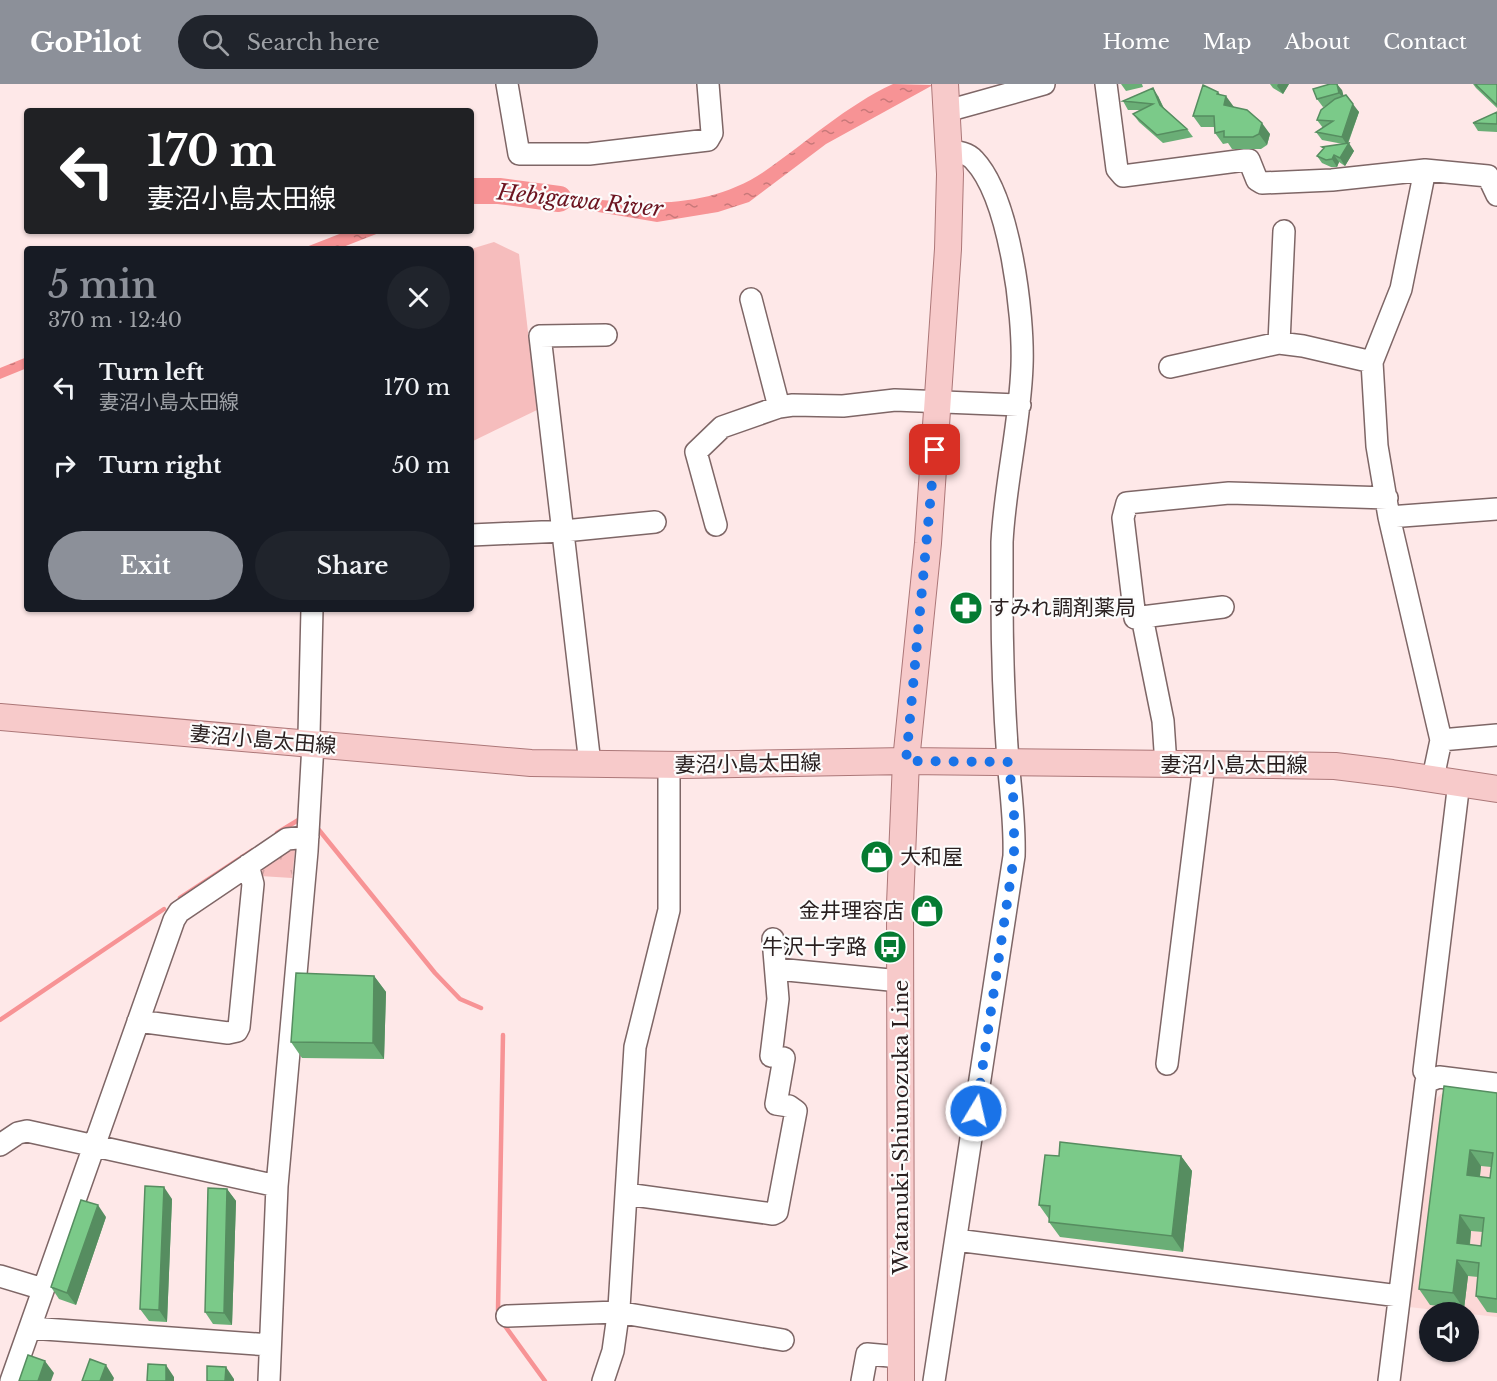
<!DOCTYPE html>
<html lang="en">
<head>
<meta charset="utf-8">
<style>
  body { margin:0; font-family:"Libre Baskerville","Noto Sans JP",serif; background:#20242c; color:#f1f3f6; height:100vh; display:flex; flex-direction:column; font-size:22px; white-space:nowrap }
  * { box-sizing:border-box; margin:0 }
  p { font-size:20px; color:#9ea1a6 }
  .icon { flex:none; width:33px; height:33px; fill:none; stroke:currentColor; stroke-width:2; stroke-linecap:round; stroke-linejoin:round }
  .map { position:relative; flex:1; overflow:hidden }
  .details { position:absolute; left:24px; top:162px; width:450px; height:366px; display:flex; flex-direction:column; background:#171b24; border-radius:6px; box-shadow:0 2px 4px #0004 }
  .details>* { flex:none }
  .guide { position:absolute; left:24px; top:24px; width:450px; height:126px; border-radius:6px; box-shadow:0 2px 4px #0004; background:#202124; color:#fff; overflow:hidden }
  .buttons { position:absolute; left:1419px; top:1218px; display:grid; gap:12px }
  .buttons a { display:grid; place-items:center; width:60px; height:60px; border-radius:50%; background:#171b24; box-shadow:0 2px 4px #0004; font-size:30px }
  .pin { position:absolute; display:grid; place-items:center; width:51px; height:51px; color:#fff; margin:-26px; border-radius:12px; box-shadow:0 3px 9px #0006 }
  .me { position:absolute; width:66px; margin:-33px; rotate:9deg; stroke-linejoin:round; filter:drop-shadow(0 0 4px #0008) }
  .turn { display:flex; align-items:center; gap:21px; height:126px; padding:0 24px; font-size:27px }
  .turn .icon { width:78px; height:78px; stroke-width:2.5 }
  .turn b { display:block; font-size:42px; line-height:51px }
  .round { display:grid; place-items:center; flex:none; width:63px; height:63px; border-radius:32px; background:#20242c }
  .overview { display:flex; align-items:center; justify-content:space-between; height:102px; padding:0 24px }
  h1 { font-size:36px; font-weight:600; line-height:45px; color:#8c9099 }
  .cta { display:flex; gap:12px; margin-top:auto; padding:12px 24px }
  .cta a { flex:1; height:69px; border-radius:36px; background:#8c9099; color:#fff; font-size:24px; font-weight:600; line-height:69px; text-align:center }
  .cta a+a { background:#20242c; color:#f1f3f6 }
  ul { padding:0; list-style:none }
  li { display:flex; align-items:center; gap:18px; height:78px; padding:0 24px }
  li div { flex:1 }
  li b { display:block; font-size:22px }
  li em { font-style:normal }
  header { display:flex; align-items:center; gap:36px; box-sizing:border-box; height:84px; padding:0 30px; background:#8c9099; color:#fff }
  header strong { font-size:28px }
  nav { display:flex; gap:33px; margin-inline-start:auto; font-size:21px }
  .search { width:420px; height:54px; background:#20242c; display:flex; align-items:center; gap:15px; box-sizing:border-box; padding:0 21px; border-radius:33px; color:#9ea1a6; font-size:22px }
  .map>svg:first-child { display:block }
</style>
</head>
<body>
<header>
<strong>GoPilot</strong>
<div class="search"><svg class="icon" aria-label="search" viewBox="0 0 24 24"><circle cx="10" cy="10" r="6"/><path d="M15 15l6 6"/></svg>Search here</div>
<nav><a>Home</a><a>Map</a><a>About</a><a>Contact</a></nav>
</header>
<div class="map">
<svg width="1497" height="1297" viewBox="0 0 1497 1297">
  <defs>
    <pattern id="park-tufts" width="24" height="20" patternUnits="userSpaceOnUse" patternTransform="scale(1.5)"><rect width="24" height="20" fill="#f6bdbd"/><path d="M3 7l-1-3M5 7V3M7 7l1-3M15 17l-1-3M17 17v-4M19 17l1-3" fill="none" stroke="#d3a2a2"/></pattern>
    <pattern id="water-ripples" width="26" height="14" patternUnits="userSpaceOnUse" patternTransform="scale(1.5)"><rect width="26" height="14" fill="#f79395"/><path d="M2 4q2-2 4 0t4 0M15 11q2-2 4 0t4 0" fill="none" stroke="#c87879"/></pattern>
  </defs>
  <rect width="100%" height="100%" fill="#fee8e8"/>
  <!-- built -->
  <path fill="#fcd8d7" d="M1444 1007 1497 1014V1233L1409 1223 1436 1015Z"/>
  <!-- grass -->
  <path fill="#f6bdbd" d="M494 158 519 170 537 326 471 358V165Z"/>
  <!-- park -->
  <path fill="url(#park-tufts)" d="M287 761 295 766 292 794 260 792 263 780Z"/>
  <!-- water -->
  <path fill="url(#water-ripples)" d="M893 0 933 1 826 60 749 118 718 128 657 138 527 116 525 106C604 116 693 136 765 87 807 58 847 21 893 0Z
    M493 101 519 104 520 117 471 115V102Z
    M347 147H384L338 165H301Z
    M27 273V284L0 295V284Z"/>
  <g fill="none" stroke-linecap="round" stroke-linejoin="round">
    <!-- stream -->
    <path stroke="#f79395" stroke-width="4.5" d="M319 746 435 889 460 915 481 924
      M277 749 300 735
      M180 814 253 766
      M0 936 164 825
      M498 1226 503 951
      M505 1242 545 1297"/>
    <!-- river -->
    <path stroke="#f79395" stroke-width="26" d="M471 107H499L559 115"/>
    <!-- minor casing -->
    <g stroke="#7e6666" stroke-width="24">
      <path id="minor" d="M507 0 519 70H589L708 56 712 49 708 0
        M1106 0 1117 85 1123 92 1245 76H1249L1257 96 1262 99 1332 96 1425 86 1488 92 1497 111
        M947 27 1044 0
        M1425 86 1401 205 1372 278 1377 362 1389 433 1441 656 1433 694
        M751 215 779 323
        M1279 259 1284 147
        M1170 283 1279 259 1303 262 1372 278
        M1389 433 1497 425
        M716 441 696 368 722 343 779 323 793 321 843 322 895 316 1020 321
        M471 451 564 447 655 438
        M1142 533 1223 523
        M1441 656 1497 651
        M590 680 540 252 606 251
        M1166 681 1163 637 1142 533 1135 534 1123 434 1127 419 1229 409 1387 414
        M777 885 900 897
        M138 937 228 949 237 947 239 943 253 800 248 781
        M771 972 778 915 773 855
        M1167 980 1204 681
        M1430 995 1424 987 1459 698
        M0 1061 18 1049 27 1047 277 1102
        M626 1110 773 1130 777 1128 796 1027 789 1022 776 1020 784 974
        M956 1156 1399 1212
        M0 1192 43 1205
        M507 1232 617 1228 783 1256
        M30 1244 270 1261
        M11 1297 174 836 179 828 287 755 308 753
        M269 1297 277 1102 307 767 313 660 309 651 312 525
        M603 1297 613 1267 619 1224 635 963 669 826V681
        M862 1297 867 1270 901 1273
        M934 1297 1014 772C1015 740 1011 709 1008 677 1004 623 1002 567 1002 513 1002 495 1002 477 1002 458 1005 399 1020 341 1022 282 1024 231 1010 114 974 76 968 69 959 68 950 67
        M1389 1297 1426 998 1439 993 1497 1000"/>
    </g>
    <!-- major casing -->
    <g stroke="#ac7778" stroke-width="28">
      <path id="major" d="M0 633 531 679 684 681 906 677 1272 681 1335 682 1392 689 1497 705
        M901 1297 900 820 906 677 928 459 948 165 950 90 945 0"/>
    </g>
    <!-- minor -->
    <use href="#minor" stroke="#fff" stroke-width="21"/>
    <!-- major -->
    <use href="#major" stroke="#f7caca" stroke-width="26"/>
  </g>
  <!-- wall -->
  <path fill="#6aae76" fill-rule="evenodd" d="M1121 0H1142L1143 3 1126 7Z
    M1270 0H1289L1283 10 1273 4Z
    M1473 0H1497V24L1476 4Z
    M1342 6 1343 12 1359 28 1348 60 1354 67 1345 82 1339 78 1337 83H1331L1322 79 1317 72 1324 65 1322 63 1343 60 1322 56 1316 48 1323 44 1317 36 1326 22 1323 23 1317 15Z
    M1221 11 1234 24 1270 50 1267 61 1261 65H1232L1228 59 1223 60 1215 49 1214 43H1201L1193 32Z
    M1158 12 1164 24 1187 45 1193 53 1163 59 1139 38 1133 30 1140 26H1128L1123 17Z
    M1497 28V48L1478 47 1473 39Z
    M374 892 386 908 384 975 302 974 291 958Z
    M1444 1002 1497 1009V1229L1487 1228 1476 1212 1478 1193 1468 1192 1464 1225 1430 1221 1419 1205ZM1481 1082 1491 1083 1490 1094 1480 1093ZM1471 1147 1483 1148 1481 1162 1470 1161Z
    M1059 1072H1181L1192 1087 1183 1168 1060 1153 1049 1138V1135L1039 1121Z
    M227 1105 236 1117 232 1241 213 1240 205 1228Z
    M172 1115 167 1238 149 1237 140 1225Z
    M106 1133 76 1221 59 1215 51 1203Z"/>
  <!-- shaded-wall -->
  <path fill="#568d60" d="M1278 0H1289L1283 10 1277 2Z
    M1337 0 1342 6 1345 17 1339 9Z
    M1153 4 1158 12 1166 30 1160 21Z
    M1218 8 1225 17 1226 12 1234 23 1232 33 1217 10Z
    M1353 20 1359 28 1347 61 1342 53Z
    M1262 39 1270 50 1267 61 1259 50Z
    M1349 59 1354 67 1345 82 1340 74Z
    M1334 71 1339 78 1337 83 1332 75Z
    M374 892 386 908 384 975 373 959Z
    M1470 1066 1481 1082 1478 1107 1467 1091Z
    M1181 1072 1192 1087 1183 1168 1172 1152Z
    M164 1103 172 1115 167 1238 159 1226Z
    M227 1105 236 1117 232 1241 224 1229Z
    M98 1121 106 1133 76 1221 67 1209Z
    M1460 1131 1471 1147 1468 1175 1457 1159Z
    M1457 1176 1468 1192 1464 1225 1453 1209Z
    M45 1277 54 1289 51 1297H38Z
    M106 1281 114 1294 113 1297H100Z
    M166 1281 174 1293V1297H166Z
    M226 1283 234 1295V1297H225Z"/>
  <!-- building -->
  <path fill="#7bca89" stroke="#568d60" stroke-width="1.5" fill-rule="evenodd" d="M1330 0H1337L1339 9 1317 15 1313 5Z
    M1475 0H1497V21Z
    M1203 1 1218 8 1217 10 1226 12 1224 21 1247 26 1262 39 1259 50 1253 53H1224V47L1215 49 1214 32H1193Z
    M1153 4 1160 21 1187 45 1157 51 1133 30 1153 20 1123 17Z
    M1346 11 1353 20 1342 53 1316 48 1333 37 1317 36 1321 26 1335 15Z
    M1497 28V40L1473 39Z
    M1349 59 1340 74 1334 71 1332 75 1326 76 1317 72 1324 64 1322 63Z
    M296 889 374 892 373 959 291 958Z
    M1444 1002 1497 1009V1215L1476 1212 1479 1179 1457 1176 1453 1209 1419 1205ZM1470 1066 1493 1069 1490 1094 1467 1091ZM1460 1131 1484 1134 1481 1162 1457 1159Z
    M1060 1058 1181 1072 1172 1152 1049 1138 1050 1122 1039 1121 1045 1071 1059 1072Z
    M145 1102 164 1103 159 1226 140 1225Z
    M208 1104 227 1105 224 1229 205 1228Z
    M81 1116 98 1121 67 1209 51 1203Z
    M28 1271 45 1277 38 1297H19Z
    M90 1275 106 1281 100 1297H82Z
    M148 1280 166 1281V1297H147Z
    M207 1282 226 1283 225 1297H207Z"/>
  <g fill="none" stroke-linecap="round" stroke-linejoin="round">
    <!-- route -->
    <path stroke="#1a73e8" stroke-width="10" stroke-dasharray="0 18" d="M935 366 906 677 1008 678 1014 719V772L976 1027"/>
  </g>
  <!-- icons -->
  <defs>
    <g id="pharmacy-disc" transform="scale(1.725)"><circle r="9.5" fill="#057b32" stroke="#fcfcfc"/><path d="M-2-6h4v4h4v4h-4v4h-4v-4h-4v-4h4Z" fill="#fff"/></g>
    <g id="shop-disc" transform="scale(1.725)"><circle r="9.5" fill="#057b32" stroke="#fcfcfc"/><path d="M-5-2.5h2.3a2.7 3.5 0 0 1 5.4 0H5L5.5 6h-11ZM-1.5-2.5h3a1.5 2.3 0 0 0-3 0Z" fill="#fff"/></g>
    <g id="bus-disc" transform="scale(1.725)"><circle r="9.5" fill="#057b32" stroke="#fcfcfc"/><path d="M-5-6H5V4H4V6H2V4H-2V6H-4V4H-5ZM-3.5-4V0h7V-4ZM-3.5 1.2v1.5H-2V1.2ZM2 1.2v1.5H3.5V1.2Z" fill="#fff"/></g>
  </defs>
  <g fill-rule="evenodd">
    <use href="#pharmacy-disc" x="966" y="524"/>
    <use href="#shop-disc" x="877" y="773"/>
    <use href="#shop-disc" x="927" y="827"/>
    <use href="#bus-disc" x="890" y="863"/>
  </g>
  <g text-anchor="middle" stroke-width="4.5" stroke-linejoin="round" paint-order="stroke">
    <!-- poi labels -->
    <g font-size="21" fill="#2a2020" stroke="#fcfcfc" text-anchor="start">
      <text x="989" y="531">すみれ調剤薬局</text>
      <text x="900" y="780">大和屋</text>
      <text x="904" y="834" text-anchor="end">金井理容店</text>
      <text x="867" y="870" text-anchor="end">牛沢十字路</text>
    </g>
    <!-- street labels -->
    <g font-size="21" fill="#2a2020" stroke="#fcfcfc">
      <text transform="translate(263 656) rotate(5)" y="7">妻沼小島太田線</text>
      <text transform="translate(748 680) rotate(-1)" y="7">妻沼小島太田線</text>
      <text x="1234" y="688">妻沼小島太田線</text>
      <text transform="translate(901 1043) rotate(-90)" y="7">Watanuki-Shiunozuka Line</text>
    </g>
    <!-- water labels -->
    <g font-size="22" font-style="italic" fill="#6c1420" stroke="#fcfcfc">
      <text transform="translate(580 116) rotate(6)" y="8">Hebigawa River</text>
    </g>
  </g>
</svg>
<div class="buttons">
<a><svg class="icon" aria-label="sound" viewBox="0 0 24 24"><path d="M4 9h4l5-4v14l-5-4H4zM17 9q2 3 0 6"/></svg></a>
</div>
<div class="pin" style="left:935px;top:366px;background:#d93025"><svg class="icon" aria-label="arrive" viewBox="0 0 24 24"><path d="M6 21V4h12l-3 4 3 4H6"/></svg></div>
<svg class="me" style="left:976px;top:1027px" viewBox="-20 -20 40 40"><circle r="17" fill="#1a73e8" stroke="#fff" stroke-width="3"/><path d="M0-11L8 9 0 5-8 9z" fill="#fff"/></svg>
<div class="guide">
<div class="turn"><svg class="icon" aria-label="left" viewBox="0 0 24 24"><path d="M17 20v-9H6M10 6l-5 5 5 5"/></svg><div><b>170 m</b>妻沼小島太田線</div></div>
</div>
<section class="details">
<div class="overview"><div><h1>5 min</h1><p>370 m · 12:40</p></div><a class="round"><svg class="icon" aria-label="close" viewBox="0 0 24 24"><path d="M6 6l12 12M18 6L6 18"/></svg></a></div>
<ul>
<li><svg class="icon" aria-label="left" viewBox="0 0 24 24"><path d="M17 20v-9H6M10 6l-5 5 5 5"/></svg><div><b>Turn left</b><p>妻沼小島太田線</p></div><em>170 m</em></li>
<li><svg class="icon" aria-label="right" viewBox="0 0 24 24"><path d="M7 20v-9h11M14 6l5 5-5 5"/></svg><div><b>Turn right</b></div><em>50 m</em></li>
</ul>
<div class="cta"><a>Exit</a><a>Share</a></div>
</section>
</div>
</body>
</html>
